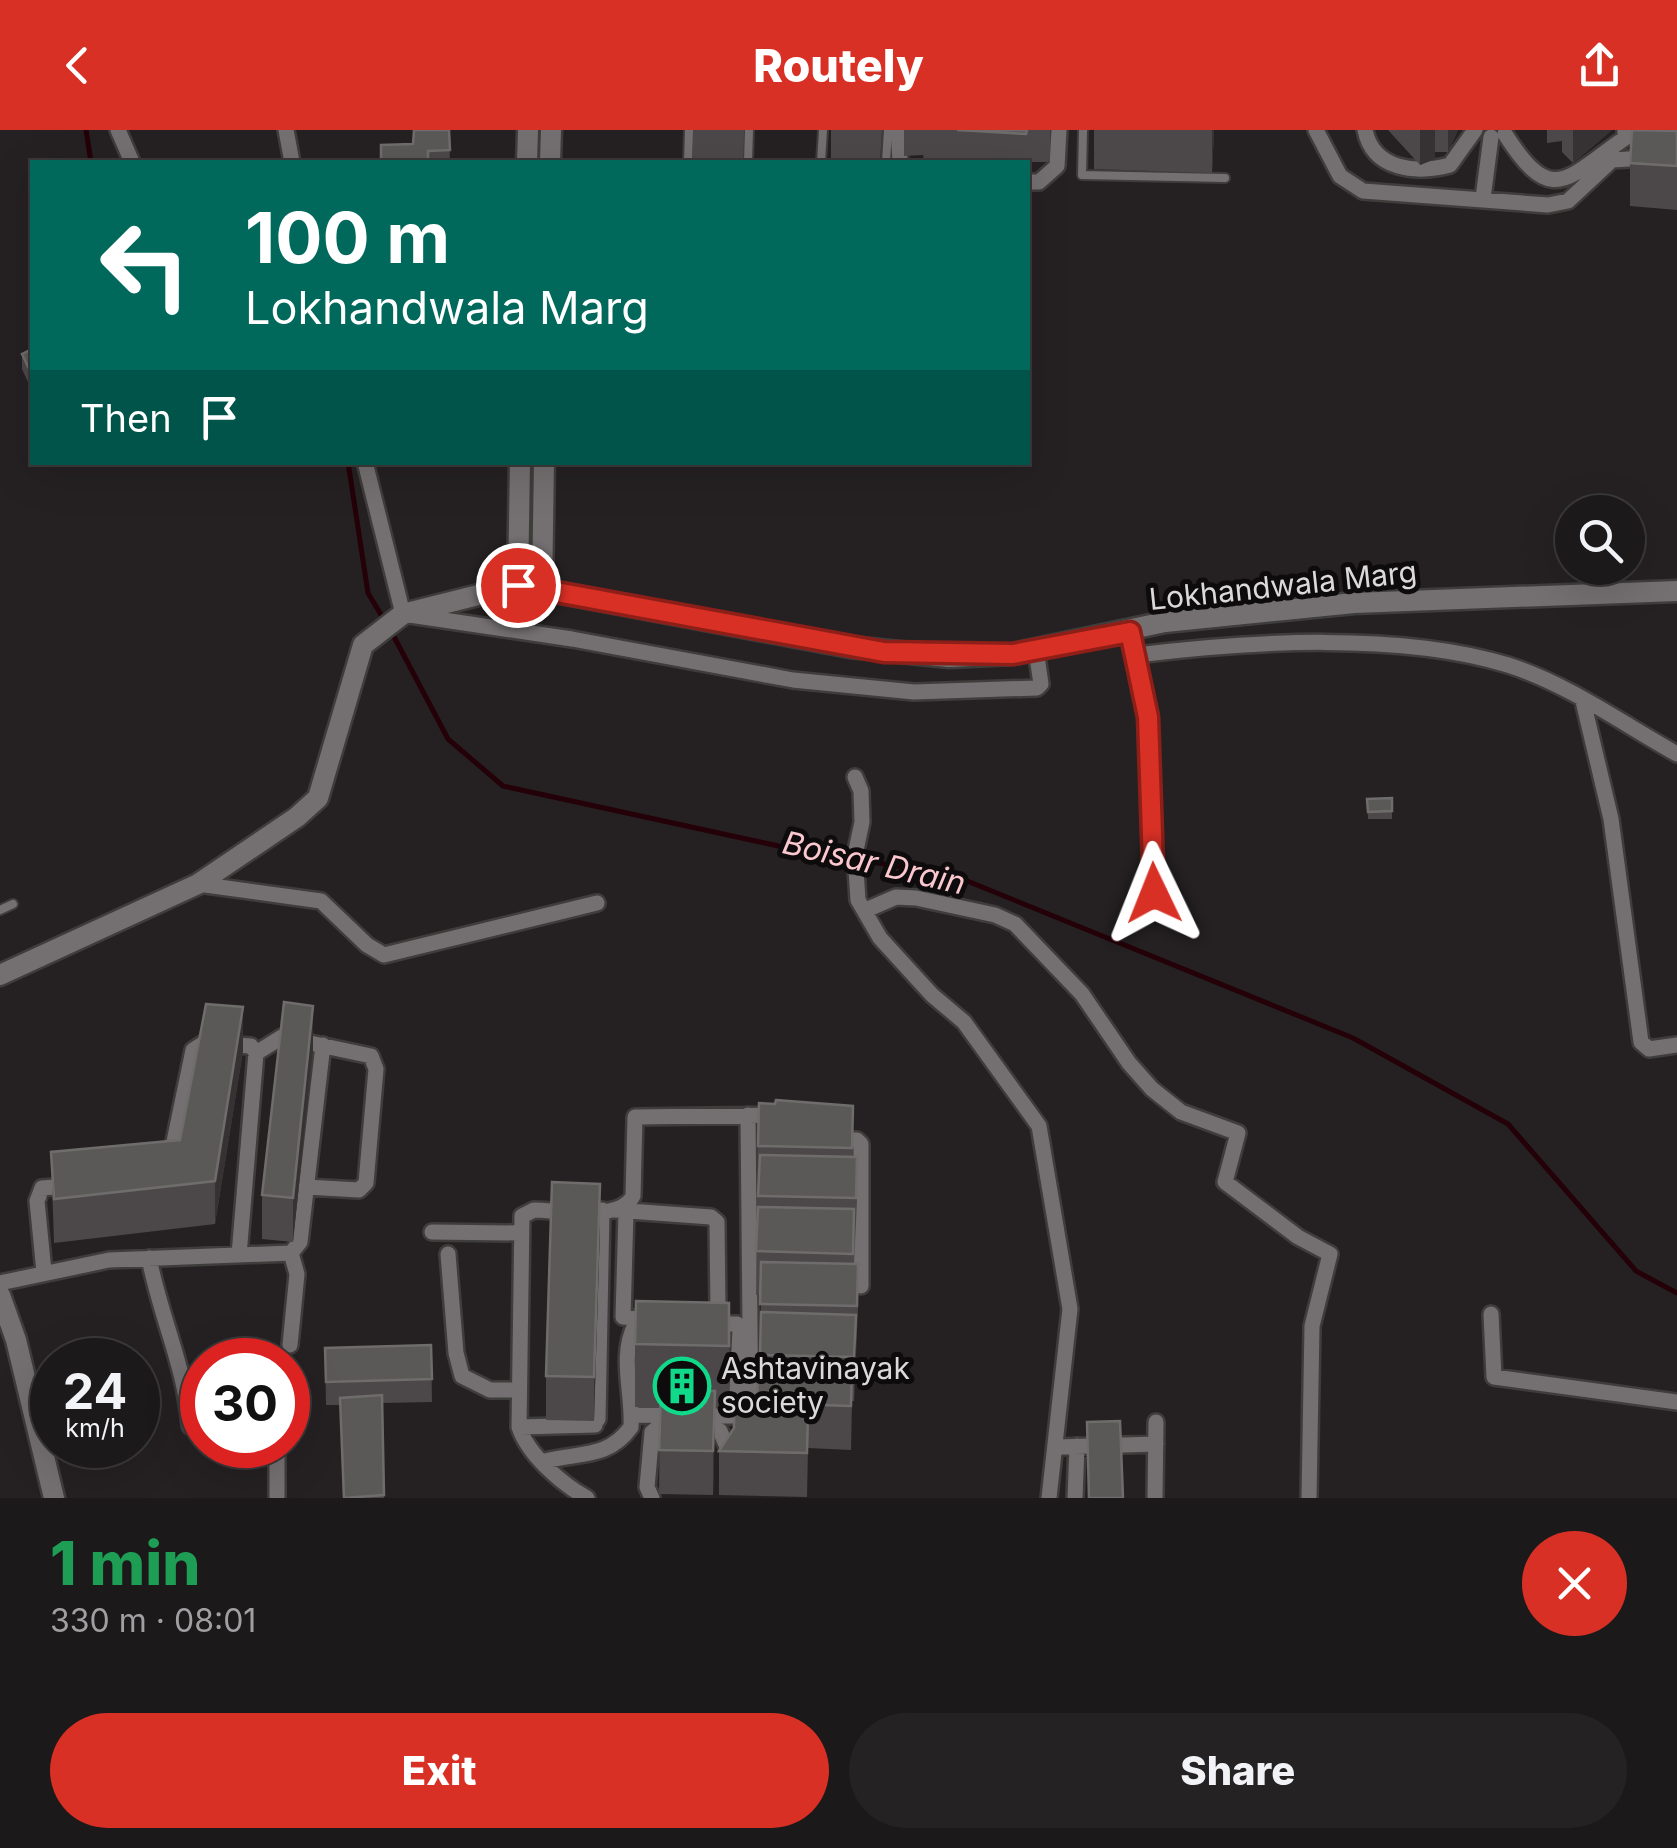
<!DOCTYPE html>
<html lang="en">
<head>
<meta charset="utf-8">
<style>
  body { margin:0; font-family:Inter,sans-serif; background:#252223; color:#f1f3f6; height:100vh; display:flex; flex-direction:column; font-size:38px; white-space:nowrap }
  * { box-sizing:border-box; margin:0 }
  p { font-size:32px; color:#a0a0a2 }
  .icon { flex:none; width:55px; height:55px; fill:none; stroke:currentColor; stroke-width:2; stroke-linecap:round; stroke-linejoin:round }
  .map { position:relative; height:1368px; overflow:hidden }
  .panel { display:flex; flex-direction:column; background:#1c191a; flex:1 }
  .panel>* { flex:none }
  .hud { position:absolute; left:30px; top:30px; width:1000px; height:305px; border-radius:0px; box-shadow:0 10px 40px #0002,0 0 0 2px #3a3839; background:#00695c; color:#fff; overflow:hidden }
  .tools { position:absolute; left:1555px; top:365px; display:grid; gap:20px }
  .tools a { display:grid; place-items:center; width:90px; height:90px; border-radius:50%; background:#1c191a; box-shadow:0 10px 40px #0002,0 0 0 2px #3a3839; font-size:50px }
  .speed { position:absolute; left:30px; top:1208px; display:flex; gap:20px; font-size:50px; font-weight:700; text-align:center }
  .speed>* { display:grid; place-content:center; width:130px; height:130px; border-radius:50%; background:#1c191a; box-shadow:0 10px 40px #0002,0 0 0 2px #3a3839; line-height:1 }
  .speed small { font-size:25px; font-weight:400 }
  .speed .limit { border:15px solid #d22; background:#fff; color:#111 }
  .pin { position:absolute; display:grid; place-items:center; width:85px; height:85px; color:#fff; margin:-42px; border:5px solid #fff; border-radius:50%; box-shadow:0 2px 10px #0007 }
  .me { position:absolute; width:110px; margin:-55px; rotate:358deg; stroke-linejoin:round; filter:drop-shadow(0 0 8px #0008) }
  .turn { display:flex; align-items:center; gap:35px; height:210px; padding:0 50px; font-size:45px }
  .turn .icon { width:130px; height:130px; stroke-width:2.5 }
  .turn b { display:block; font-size:70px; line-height:85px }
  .then { display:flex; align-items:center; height:95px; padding:0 50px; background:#0003; gap:20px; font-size:38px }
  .round { display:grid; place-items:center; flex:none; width:105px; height:105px; border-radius:52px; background:#252223 }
  .headline { display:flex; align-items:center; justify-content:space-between; height:170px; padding:0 50px }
  h1 { font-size:60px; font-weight:800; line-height:75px; color:#1e9e55 }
  .cta { display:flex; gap:20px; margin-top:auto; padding:20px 50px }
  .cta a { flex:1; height:115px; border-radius:60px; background:#d93025; color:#fff; font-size:40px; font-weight:800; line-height:115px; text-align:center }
  .cta a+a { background:#252223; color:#f1f3f6 }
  header { display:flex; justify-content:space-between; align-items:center; height:130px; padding:0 50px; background:#d93025; color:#fff; font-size:45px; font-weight:800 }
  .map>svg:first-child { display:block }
</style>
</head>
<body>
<header><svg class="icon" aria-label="back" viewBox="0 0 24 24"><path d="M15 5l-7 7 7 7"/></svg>Routely<svg class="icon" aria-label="share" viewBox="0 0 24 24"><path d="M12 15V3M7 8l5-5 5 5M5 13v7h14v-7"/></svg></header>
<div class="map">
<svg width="1677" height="1368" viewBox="0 0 1677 1368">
  <rect width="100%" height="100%" fill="#252122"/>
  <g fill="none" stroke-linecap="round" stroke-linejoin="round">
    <!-- stream -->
    <path stroke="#240008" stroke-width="5" d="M86 0 91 32
      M348 332 368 463 386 493
      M392 503 448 609 503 656 783 717 955 746 1353 908 1508 994 1636 1141 1677 1163"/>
    <!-- service casing -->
    <g stroke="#3f3c3c" stroke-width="12">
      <path id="service" d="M1083 0 1082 45 1225 48
        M688 32 689 0
        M748 32 749 0
        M821 32 823 0
        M886 32 888 0
        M0 780 13 774"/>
    </g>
    <!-- minor casing -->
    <g stroke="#3f3c3c" stroke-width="20">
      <path id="minor" d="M118 0 132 32
        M286 0 292 32
        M898 0 900 32
        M1316 0 1340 46 1363 61 1548 75 1568 71 1612 30 1677 26
        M1365 0C1373 40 1416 44 1450 35L1475 0
        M1505 4C1552 78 1566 49 1625 8V0
        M1028 52H1039L1057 36 1059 0
        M1483 68 1491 7
        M365 332 403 484 572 509 793 550 914 562 1037 558 1041 554 1036 520
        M1130 502 1148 587 1154 763
        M1137 525C1248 511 1401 502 1508 535 1568 554 1623 594 1677 624
        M1583 571 1611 689 1641 912 1649 919 1677 915
        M855 647 861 661 862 692 855 725 858 770 880 808 932 865 964 892 1039 996 1070 1179 1049 1368
        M198 754 321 771 367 815 384 825 597 773
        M866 780 896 767 916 768 995 785 1015 794 1082 864 1129 933 1152 959 1181 982 1238 1003 1225 1052 1298 1107 1330 1124 1312 1196 1309 1368
        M256 923 282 907 371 926 376 939 366 1053 359 1060 306 1057
        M748 985 751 1301
        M837 1010H857L861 1014V1156
        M171 1026 193 920 204 913 251 916 256 923 239 1125
        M615 1080 711 1087 717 1092 718 1181 714 1187
        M626 1082 623 1187 646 1189
        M432 1102 520 1103
        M291 1123 300 1112 323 915
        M448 1124 456 1223 462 1246 490 1260H519
        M149 1128C161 1189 184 1233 190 1296
        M44 1142 37 1071 42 1058 68 1056
        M0 1153 109 1130 291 1123
        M1491 1184 1494 1247 1677 1272
        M290 1215 297 1144 291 1123
        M632 1285 732 1286 736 1282 740 1199 737 1194H712
        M598 1289 602 1080
        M519 1297 595 1295
        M1057 1317 1156 1314
        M545 1331C580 1322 608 1329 631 1297 633 1264 619 1226 635 1195L654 1194
        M277 1368V1315
        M587 1368C562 1354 528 1325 519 1297L522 1086 534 1080C559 1080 620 1092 633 1066L635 987 777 985
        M652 1368 647 1357 652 1302 657 1298 720 1301 728 1319H737
        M1075 1368 1077 1316
        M1155 1368 1156 1292"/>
    </g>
    <!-- tertiary casing -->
    <g stroke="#3f3c3c" stroke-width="25">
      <path id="tertiary" d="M527 32 528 0
        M550 32 551 0
        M518 455 520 332
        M542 460 544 332
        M0 845 198 754 297 687 318 668 363 515 403 484 518 455 850 517 949 527 1013 524 1165 492 1354 473 1677 461
        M0 1165 16 1210 54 1368"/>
    </g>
    <!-- service -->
    <use href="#service" stroke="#747071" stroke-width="8"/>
    <!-- minor -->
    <use href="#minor" stroke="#747071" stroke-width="15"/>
    <!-- tertiary -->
    <use href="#tertiary" stroke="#747071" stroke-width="20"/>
  </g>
  <!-- wall -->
  <path fill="#4c4849" d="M449 0 450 32H381L413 14Z
    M693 0H744L743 30H693Z
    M831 0H882L880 32H831Z
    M904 0H1050V32H924L923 25 904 26Z
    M1094 0H1214L1212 43 1094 39Z
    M1388 0H1458L1448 22H1435V29L1420 35Z
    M1547 0H1612L1573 33 1562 22V11L1547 13Z
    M1677 1V80L1630 76V33Z
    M32 219V261L22 239V224Z
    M1392 668V689H1368L1367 669Z
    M313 920 293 1112 262 1109V1065Z
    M243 921 215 1094 54 1113 51 1022 180 1010Z
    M853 976V1027L857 1071 854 1134 858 1178 854 1271H852L851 1320 808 1318 807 1367 719 1365V1321L757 1283 758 1233H760L761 1165H756L758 1016Z
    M600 1098 594 1291 546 1290V1246Z
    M729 1173V1278H715L713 1365 659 1364 660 1277H635V1214Z
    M431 1215 432 1272 382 1273 384 1368H343L340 1275H326L325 1218Z"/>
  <!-- shaded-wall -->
  <path fill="#363233" d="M1212 0H1214L1212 43Z
    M1420 0H1435V29L1420 35Z
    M1448 0H1458L1448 22Z
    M1573 0H1612L1573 33Z
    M313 876V920L293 1112V1068Z
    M243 877V921L215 1094V1051Z
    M600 1054V1098L594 1291V1247Z
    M856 1185V1229L854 1271V1227Z
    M715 1261V1305L713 1365V1321Z"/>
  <!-- building -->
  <path fill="#5b5858" stroke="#6f6c6c" stroke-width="2.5" d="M414 0H449L450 20 428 21V32H381V15L413 14Z
    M957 0H1027L1026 4Z
    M1632 0 1677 1V36L1630 33Z
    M32 219V245L22 224Z
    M1392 668V681L1368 682 1367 669Z
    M284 872 313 876 293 1068 262 1065Z
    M206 874 243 877 215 1051 54 1069 51 1022 180 1010Z
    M776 970 853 976 852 1018 758 1016 759 973 775 974Z
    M760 1025 857 1027 856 1068 758 1066Z
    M552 1052 600 1054 594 1247 546 1246Z
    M758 1077 854 1079 853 1124 756 1121Z
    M761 1132 858 1134 857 1176 760 1174Z
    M636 1171 729 1173V1216L635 1214Z
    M761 1182 856 1185 854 1227 760 1225Z
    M431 1215 432 1249 326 1252 325 1218Z
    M758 1233 852 1236 851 1276 757 1273Z
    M661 1260 715 1261 713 1321 659 1320Z
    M382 1265 384 1365 344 1368 340 1268Z
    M734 1282 808 1284 807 1323 719 1321 734 1298Z
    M1120 1291 1123 1368H1089L1087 1292Z"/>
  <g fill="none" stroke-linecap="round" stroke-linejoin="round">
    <!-- route casing -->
    <g stroke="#8d1f18" stroke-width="25">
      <path id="route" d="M518 455 884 522 1013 524 1130 502 1148 587 1154 763"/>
    </g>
    <!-- route -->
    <use href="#route" stroke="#d93025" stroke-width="18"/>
  </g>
  <!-- icons -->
  <defs>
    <g id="building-ring" transform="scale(2.875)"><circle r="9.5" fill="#0d0b0c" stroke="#10d98a" stroke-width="1.5"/><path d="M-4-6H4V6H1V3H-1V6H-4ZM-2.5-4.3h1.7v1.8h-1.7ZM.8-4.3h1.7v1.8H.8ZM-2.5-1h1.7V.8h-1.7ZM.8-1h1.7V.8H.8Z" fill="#10d98a"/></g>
  </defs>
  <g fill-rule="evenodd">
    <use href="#building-ring" x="682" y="1256"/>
  </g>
  <g text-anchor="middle" stroke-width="10" stroke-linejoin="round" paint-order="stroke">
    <!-- street labels -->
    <g font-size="30" fill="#dbd9d9" stroke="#0d0b0c">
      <text transform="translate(1283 456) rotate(-6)" y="10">Lokhandwala Marg</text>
    </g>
    <!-- poi labels -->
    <g font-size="30" fill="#dbd9d9" stroke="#0d0b0c" text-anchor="start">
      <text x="721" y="1249">Ashtavinayak<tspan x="721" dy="34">society</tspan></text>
    </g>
    <!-- water labels -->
    <g font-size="32" font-style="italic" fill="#fcc8d0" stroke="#0d0b0c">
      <text transform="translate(874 733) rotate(13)" y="11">Boisar Drain</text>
    </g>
  </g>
</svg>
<div class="tools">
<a><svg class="icon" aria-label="search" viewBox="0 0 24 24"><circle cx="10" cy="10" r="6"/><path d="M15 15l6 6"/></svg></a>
</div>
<div class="speed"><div>24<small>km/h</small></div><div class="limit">30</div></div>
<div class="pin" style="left:518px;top:455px;background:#d93025"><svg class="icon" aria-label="arrive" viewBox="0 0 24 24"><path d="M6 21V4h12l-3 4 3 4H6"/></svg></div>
<svg class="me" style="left:1154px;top:763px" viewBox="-20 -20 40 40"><path d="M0-17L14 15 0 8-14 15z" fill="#d93025" stroke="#fff" stroke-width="4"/></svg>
<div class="hud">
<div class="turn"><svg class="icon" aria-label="left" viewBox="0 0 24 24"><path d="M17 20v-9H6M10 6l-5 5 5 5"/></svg><div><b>100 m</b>Lokhandwala Marg</div></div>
<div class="then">Then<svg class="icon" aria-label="arrive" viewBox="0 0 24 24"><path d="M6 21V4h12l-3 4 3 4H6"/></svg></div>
</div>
</div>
<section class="panel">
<div class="headline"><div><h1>1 min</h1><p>330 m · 08:01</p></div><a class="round" style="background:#d93025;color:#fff"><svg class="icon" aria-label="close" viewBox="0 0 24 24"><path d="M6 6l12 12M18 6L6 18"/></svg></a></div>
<div class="cta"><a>Exit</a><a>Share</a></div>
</section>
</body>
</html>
